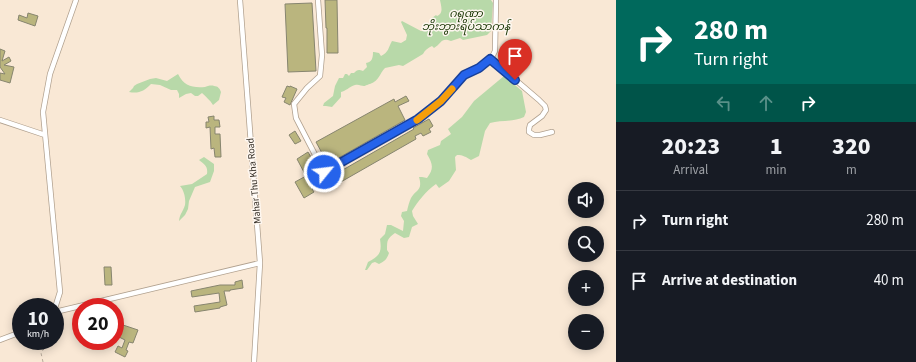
<!DOCTYPE html>
<html lang="en">
<head>
<meta charset="utf-8">
<style>
  body { margin:0; font-family:"Source Sans 3","Noto Sans Myanmar",sans-serif; background:#20242c; color:#f1f3f6; height:100vh; display:flex; flex-direction:column; font-size:15px; white-space:nowrap }
  * { box-sizing:border-box; margin:0 }
  p { font-size:13px; color:#9ea1a6 }
  .icon { flex:none; width:22px; height:22px; fill:none; stroke:currentColor; stroke-width:2; stroke-linecap:round; stroke-linejoin:round }
  .map { position:relative; flex:1; overflow:hidden }
  .drawer { display:flex; flex-direction:column; background:#171b24; width:300px }
  .drawer>* { flex:none }
  .banner { background:#00695c; color:#fff; overflow:hidden }
  .tools { position:absolute; left:568px; top:182px; display:grid; gap:8px }
  .tools a { display:grid; place-items:center; width:36px; height:36px; border-radius:50%; background:#171b24; box-shadow:0 2px 10px #0003; font-size:20px }
  .speed { position:absolute; left:12px; top:298px; display:flex; gap:8px; font-size:20px; font-weight:700; text-align:center }
  .speed>* { display:grid; place-content:center; width:52px; height:52px; border-radius:50%; background:#171b24; box-shadow:0 2px 10px #0003; line-height:1 }
  .speed small { font-size:10px; font-weight:400 }
  .speed .limit { border:6px solid #d22; background:#fff; color:#111 }
  .pin { position:absolute; display:grid; place-items:center; width:34px; height:34px; color:#fff; margin:-41px -17px; border-radius:50% 50% 50% 0; rotate:-45deg; box-shadow:0 0 4px #0007 }
  .pin .icon { rotate:45deg }
  .me { position:absolute; width:44px; margin:-22px; rotate:61deg; stroke-linejoin:round; filter:drop-shadow(0 0 3px #0008) }
  .turn { display:flex; align-items:center; gap:14px; height:84px; padding:0 12px; font-size:18px }
  .turn .icon { width:52px; height:52px; stroke-width:2.5 }
  .turn b { display:block; font-size:28px; line-height:34px }
  .lanes { display:flex; align-items:center; height:38px; padding:0 12px; background:#0003; justify-content:center; gap:20px; direction:ltr }
  .lanes .off { opacity:.35 }
  .eta { display:flex; justify-content:space-evenly; align-items:center; height:68px; text-align:center }
  .eta b { font-size:24px; font-weight:800; line-height:28px }
  ul { padding:0; list-style:none }
  li { display:flex; align-items:center; gap:12px; height:60px; padding:0 12px; border-top:1px solid #363941 }
  li div { flex:1 }
  li b { display:block; font-size:15px }
  li em { font-style:normal }
  main { display:flex; flex:1; min-height:0 }
  .map>svg:first-child { display:block }
</style>
</head>
<body>
<main>
<div class="map">
<svg width="616" height="362" viewBox="0 0 616 362">
  <rect width="100%" height="100%" fill="#f9e8d5"/>
  <!-- water -->
  <path fill="#b8d9a9" d="M440 0H491L493 3 491 31 487 35 463 40 460 38 451 41C441 37 442 43 434 48L432 46C428 48 425 50 423 54L403 66 399 65 385 68C379 74 380 80 370 84 369 84 365 86 364 86 361 86 359 84 355 85 349 87 346 91 341 92V97L332 107 326 106H323L324 103 333 96 335 86 339 78H343L345 74H347L349 76 351 73H354C357 70 358 69 363 71L367 67 366 63C372 62 373 58 373 52H374L379 53 381 56C389 52 388 48 392 41L401 43 406 40 407 35 401 22 402 21 421 31 428 30 432 22V18L436 15 437 16C444 13 441 6 440 0Z
    M178 74C184 86 192 88 205 87 207 86 212 85 214 86 218 86 220 89 221 92L219 100 213 105C210 100 206 97 202 93L198 96H195L191 93 186 94 179 98V94L177 90H171L160 85 151 84C144 91 139 94 129 92L133 88 134 86 137 84 150 79 156 78 167 81Z
    M504 76 522 91 526 112 524 117C514 122 501 120 490 123L485 131 479 156 471 160C466 157 463 155 457 155L455 157 456 170 449 181 439 188 436 184C426 191 418 201 412 211L413 216 418 224 412 227 409 237 404 238 395 233C387 239 387 240 387 250L389 253C387 259 385 261 379 264L375 262 372 263 367 270H365L368 262C380 256 382 252 380 239L385 234 387 225H391L403 231 404 221 401 216 402 212 407 211C408 207 409 202 411 198 416 189 423 191 419 177H422L427 178C434 169 433 164 427 154L428 150 440 145 441 141 451 134 448 129 462 117 474 101Z
    M204 157 214 164V171L210 182 195 187 189 201 188 209 185 215 179 221C180 213 183 212 185 205 186 199 184 190 180 186L192 184 207 174C208 166 205 165 199 160Z"/>
  <!-- building -->
  <path fill="#bab57e" stroke="#87856f" d="M325 0H337L338 53H327V28H326Z
    M312 3 316 71 288 72 285 4Z
    M28 13 38 16 35 26 18 20 19 15 27 18Z
    M0 49 5 51 2 61 9 57 11 61 4 65 14 67 10 83 0 80V73L5 74 0 67Z
    M287 86 290 87V86L297 89 290 105 284 102 286 98 282 97Z
    M406 96 409 101 398 106 405 120 328 164 316 142 394 99 395 102Z
    M214 116V120H219L220 127H215V134H220L221 157H215L214 148 211 149 210 127 206 128V122H209L208 117Z
    M429 119 433 126 429 129 431 132 423 136 421 133 415 136 416 139 339 183 334 175 414 129 413 128Z
    M295 131 301 141 295 144 289 135Z
    M308 152 323 178 321 180 322 183 312 189 314 192 304 198 295 182 306 176 297 159Z
    M104 267H111L112 285H105Z
    M242 280 243 288 230 290V291H224L227 305 220 307V308L195 312 194 306 220 302 219 293 192 297 191 291 220 285H235V282Z
    M123 325 138 330 133 343 129 342 126 350 128 351 125 357 115 352 118 346 122 348 125 340 115 335 116 330 121 332Z"/>
  <g fill="none" stroke-linecap="round" stroke-linejoin="round">
    <!-- minor casing -->
    <g stroke="#b1a18f" stroke-width="6">
      <path id="minor" d="M240 0 260 263 254 362
        M318 0 322 55 320 76 307 88 294 104 296 118 324 172 418 119 441 101 464 75 479 68 491 59 495 51 496 0
        M491 59 539 100 545 106 546 110 542 116 530 125 529 129V132L534 135H540L552 132
        M0 120 45 135
        M55 308 60 292 43 112 50 74 76 0
        M55 312 260 263
        M0 340 21 332"/>
    </g>
    <!-- path -->
    <path stroke="#b8ab9b" stroke-width="1" stroke-dasharray="3 3" stroke-linecap="butt" d="M55 325V338
      M43 362 41 353 45 347 52 344 54 341"/>
    <!-- minor -->
    <use href="#minor" stroke="#fff" stroke-width="4.5"/>
  </g>
  <g fill="none" stroke-linecap="round" stroke-linejoin="round">
    <!-- route casing -->
    <g stroke="#184099" stroke-width="10">
      <path id="route" d="M324 172 418 119 441 101 464 75 479 68 490 59 515 80"/>
    </g>
    <!-- route -->
    <use href="#route" stroke="#2563eb" stroke-width="7"/>
    <!-- slow -->
    <path stroke="#f59e0b" stroke-width="7" d="M417 120 441 101 452 89"/>
  </g>
  <g text-anchor="middle" stroke-width="3" stroke-linejoin="round" paint-order="stroke">
    <!-- street labels -->
    <g font-size="10" fill="#302a22" stroke="#fef7f0">
      <text transform="translate(253 181) rotate(-95)" y="4">Mahar Thu Kha Road</text>
    </g>
    <!-- water labels -->
    <g font-size="11" font-style="italic" fill="#163401" stroke="#fef7f0">
      <text x="466" y="17">ဂရုဏာ<tspan x="466" dy="13">ဘိုးဘွားရိပ်သာကန်</tspan></text>
    </g>
  </g>
</svg>
<div class="tools">
<a><svg class="icon" aria-label="sound" viewBox="0 0 24 24"><path d="M4 9h4l5-4v14l-5-4H4zM17 9q2 3 0 6"/></svg></a>
<a><svg class="icon" aria-label="search" viewBox="0 0 24 24"><circle cx="10" cy="10" r="6"/><path d="M15 15l6 6"/></svg></a>
<a>+</a>
<a>−</a>
</div>
<div class="speed"><div>10<small>km/h</small></div><div class="limit">20</div></div>
<div class="pin" style="left:515px;top:80px;background:#d93025"><svg class="icon" aria-label="arrive" viewBox="0 0 24 24"><path d="M6 21V4h12l-3 4 3 4H6"/></svg></div>
<svg class="me" style="left:324px;top:172px" viewBox="-20 -20 40 40"><circle r="17" fill="#2563eb" stroke="#fff" stroke-width="3"/><path d="M0-11L8 9 0 5-8 9z" fill="#fff"/></svg>
</div>
<section class="drawer">
<div class="banner">
<div class="turn"><svg class="icon" aria-label="right" viewBox="0 0 24 24"><path d="M7 20v-9h11M14 6l5 5-5 5"/></svg><div><b>280 m</b>Turn right</div></div>
<div class="lanes"><svg class="icon off" aria-label="left" viewBox="0 0 24 24"><path d="M17 20v-9H6M10 6l-5 5 5 5"/></svg><svg class="icon off" aria-label="ahead" viewBox="0 0 24 24"><path d="M12 20V5M6 11l6-6 6 6"/></svg><svg class="icon" aria-label="right" viewBox="0 0 24 24"><path d="M7 20v-9h11M14 6l5 5-5 5"/></svg></div>
</div>
<div class="eta">
<div><b>20:23</b><p>Arrival</p></div>
<div><b>1</b><p>min</p></div>
<div><b>320</b><p>m</p></div>
</div>
<ul>
<li><svg class="icon" aria-label="right" viewBox="0 0 24 24"><path d="M7 20v-9h11M14 6l5 5-5 5"/></svg><div><b>Turn right</b></div><em>280 m</em></li>
<li><svg class="icon" aria-label="arrive" viewBox="0 0 24 24"><path d="M6 21V4h12l-3 4 3 4H6"/></svg><div><b>Arrive at destination</b></div><em>40 m</em></li>
</ul>
</section>
</main>
</body>
</html>
